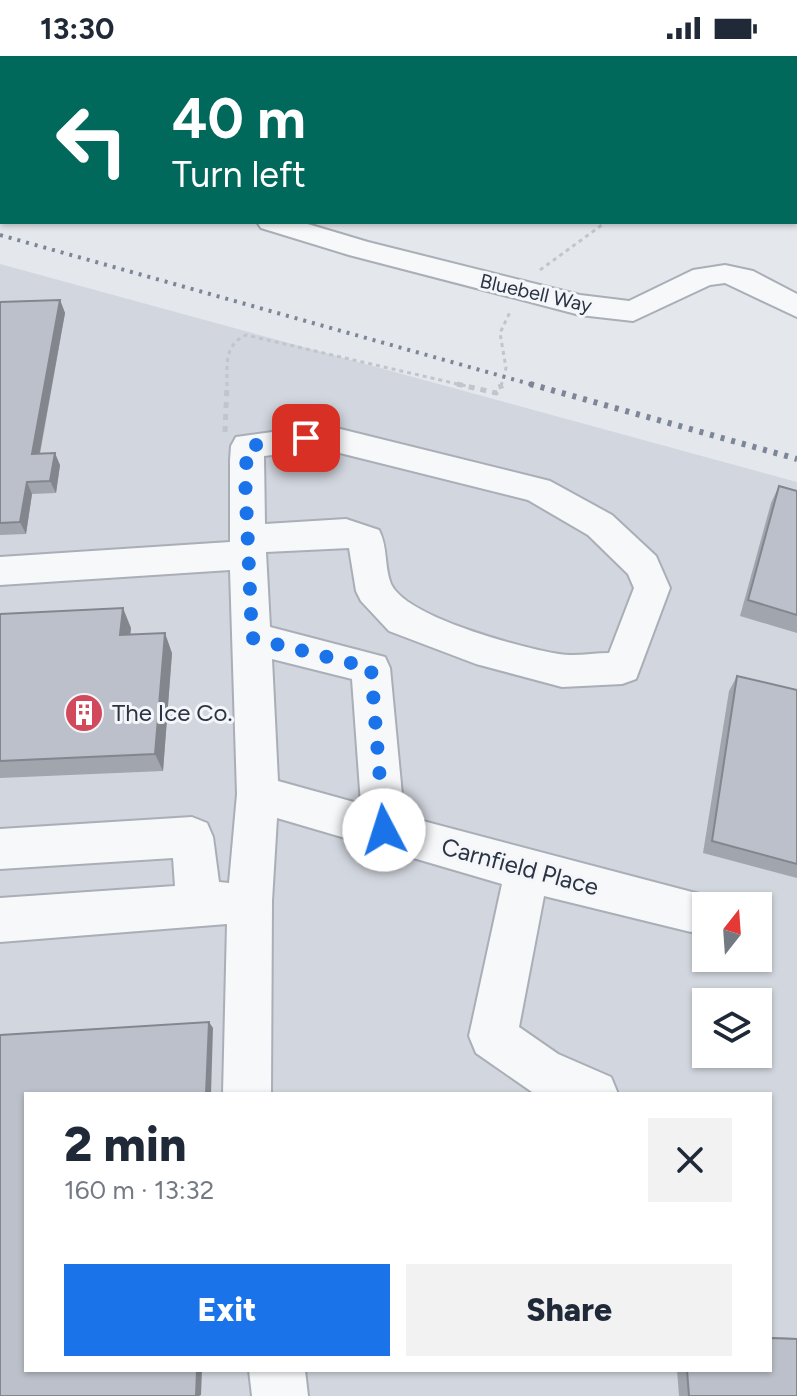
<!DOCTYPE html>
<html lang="en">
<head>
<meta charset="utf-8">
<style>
  body { margin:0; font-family:Figtree,sans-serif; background:#f2f2f3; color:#1f2937; height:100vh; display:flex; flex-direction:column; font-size:30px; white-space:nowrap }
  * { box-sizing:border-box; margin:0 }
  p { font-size:26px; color:#747a83 }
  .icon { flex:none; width:44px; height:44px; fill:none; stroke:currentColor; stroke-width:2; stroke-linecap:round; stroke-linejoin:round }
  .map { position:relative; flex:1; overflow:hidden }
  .sheet { position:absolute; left:24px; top:1036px; width:748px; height:280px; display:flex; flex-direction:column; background:#fff; border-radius:0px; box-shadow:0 2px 6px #0004 }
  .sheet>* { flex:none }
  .banner { position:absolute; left:0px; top:0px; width:798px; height:168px; box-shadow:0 2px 6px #0004; background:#00695c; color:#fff; overflow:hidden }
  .needle { width:52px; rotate:17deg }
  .buttons { position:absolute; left:692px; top:836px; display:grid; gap:16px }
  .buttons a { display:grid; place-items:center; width:80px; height:80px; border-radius:0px; background:#fff; box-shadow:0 2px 6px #0004; font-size:40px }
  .pin { position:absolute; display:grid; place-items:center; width:68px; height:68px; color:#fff; margin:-34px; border-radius:16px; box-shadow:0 4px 12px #0006 }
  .me { position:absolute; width:88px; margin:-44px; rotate:355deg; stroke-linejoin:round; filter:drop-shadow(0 0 6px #0008) }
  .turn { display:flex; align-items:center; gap:28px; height:168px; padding:0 40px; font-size:36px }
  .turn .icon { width:104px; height:104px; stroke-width:2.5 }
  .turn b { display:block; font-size:56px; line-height:68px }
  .round { display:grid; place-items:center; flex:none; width:84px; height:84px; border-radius:0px; background:#f2f2f3 }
  .head { display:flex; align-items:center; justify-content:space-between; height:136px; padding:0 40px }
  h1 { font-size:48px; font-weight:800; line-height:60px }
  .primary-button { display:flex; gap:16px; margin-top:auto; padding:16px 40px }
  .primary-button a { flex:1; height:92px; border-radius:0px; background:#1a73e8; color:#fff; font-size:32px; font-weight:800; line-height:92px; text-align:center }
  .primary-button a+a { background:#f2f2f3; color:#1f2937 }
  .status { display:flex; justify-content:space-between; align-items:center; height:56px; padding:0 40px; background:#fff; direction:ltr }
  .status svg { height:22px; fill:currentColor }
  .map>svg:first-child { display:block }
</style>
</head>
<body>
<div class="status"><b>13:30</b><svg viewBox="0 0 49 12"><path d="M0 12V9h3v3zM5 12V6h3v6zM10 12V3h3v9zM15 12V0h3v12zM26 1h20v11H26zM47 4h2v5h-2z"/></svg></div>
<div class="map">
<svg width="797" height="1340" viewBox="0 0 797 1340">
  <rect width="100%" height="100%" fill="#e4e7ec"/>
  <!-- built -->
  <path fill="#d2d6de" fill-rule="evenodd" d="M0 208 797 426V1340H0ZM706 850H758V902H706ZM706 946H758V998H706ZM26 1038H770V1314H26Z"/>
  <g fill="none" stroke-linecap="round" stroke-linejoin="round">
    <!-- minor casing -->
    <g stroke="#a9aeb7" stroke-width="4">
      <path id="minor" d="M523 0H555L556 2H524Z
        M685 0H709V2H685Z
        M257 166H301L368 186 580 239 629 245 693 214 725 209 753 215 797 238V261L725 227 710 229 633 265 580 259 349 199 261 172Z
        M324 369 550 425 612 459 656 500 670 532 636 623 622 628 562 631 476 608 389 575 361 545 356 535 349 492 266 496 270 571 385 601 390 612 404 760 707 840 711 850H706V870L691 876 544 840 519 971 558 998 611 1021 618 1038H535L476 997 469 980 502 828 277 762 272 845 271 1038H223L227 868 0 886V842L175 830 173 802 0 813V773L192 761 207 767 213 781 219 826 229 827 237 738 230 514 0 529V501L230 486V404L231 390 236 381ZM324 393 528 444 588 479 628 518 634 532 609 597C593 597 575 601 559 598 523 592 407 562 391 528 384 511 388 491 379 474L346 463 265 468 264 400ZM272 603 352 623 361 748 278 725Z
        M249 1314H305L308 1340H252Z"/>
    </g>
    <!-- path-far1 -->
    <path stroke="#c2c5cb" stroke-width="3" stroke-dasharray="4 4" stroke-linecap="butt" d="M540 214 606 166
      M227 330C227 309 224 289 246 279L466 330
      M501 330 506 312 500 277 511 254"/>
    <!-- path -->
    <path stroke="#c2c5cb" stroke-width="5" stroke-dasharray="6 6" stroke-linecap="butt" d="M457 328 496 337 502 334 500 328
      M225 376 227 328"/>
    <!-- minor -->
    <use href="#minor" fill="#f7f8fa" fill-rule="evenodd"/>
    <!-- rail-far1 -->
    <path stroke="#7d8696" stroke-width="4" stroke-dasharray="3 6" stroke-linecap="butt" d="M0 179 537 330"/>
    <!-- rail -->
    <path stroke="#7d8696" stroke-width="6" stroke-dasharray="4 7" stroke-linecap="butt" d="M530 328 797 403"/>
  </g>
  <!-- wall -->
  <path fill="#a1a5ae" d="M0 67H2V114H0Z
    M60 244 65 257 40 398 60 409 56 437 32 438 26 478 0 479V246Z
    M779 430 797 435V577L740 560 771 447Z
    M0 558 131 572 130 579 172 597 163 715 0 722Z
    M737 620 797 634V822L703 797 729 635Z
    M770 1281 797 1282V1340H679L677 1314H770Z"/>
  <!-- shaded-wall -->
  <path fill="#83868d" d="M1 0 2 18 0 21V1Z
    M2 87V110L0 104V95Z
    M60 244 65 257 37 411 32 398Z
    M55 397 60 409 56 437 50 425Z
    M27 426 32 438 26 478 20 466Z
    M123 552 131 572 128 599 120 579Z
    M165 577 172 597 163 715 155 698Z
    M209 966 213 972 211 1038H206Z
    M197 1314H202L201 1339 199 1340H196Z"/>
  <!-- building -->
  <path fill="#bbc0ca" stroke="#83868d" stroke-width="2" d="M54 0H80L79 2H53Z
    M141 0H164L162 2H140Z
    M0 67H2V82H0Z
    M60 244 32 398 55 397 50 425 27 426 20 466 0 467V246Z
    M779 430 797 435V559L748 544Z
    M123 552 120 579 165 577 155 698 0 705V558Z
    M737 620 797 634V808L712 785Z
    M209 966 206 1038H26V1314H197L196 1340H0V979Z
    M770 1282 797 1283V1340H689L687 1314H770Z"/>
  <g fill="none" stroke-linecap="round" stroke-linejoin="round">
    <!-- route -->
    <path stroke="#1a73e8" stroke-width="14" stroke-dasharray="0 25.2" d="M306 382 248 390 245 420 252 582 371 612 384 774"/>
  </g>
  <!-- icons -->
  <defs>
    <g id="building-disc" transform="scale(2)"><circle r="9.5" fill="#d1495b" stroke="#f4f6f9"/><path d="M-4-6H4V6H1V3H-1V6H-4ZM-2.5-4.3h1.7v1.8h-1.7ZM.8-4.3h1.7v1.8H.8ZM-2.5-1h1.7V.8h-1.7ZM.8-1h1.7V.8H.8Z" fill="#fff"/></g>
  </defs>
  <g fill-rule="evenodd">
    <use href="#building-disc" x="84" y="657"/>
  </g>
  <g text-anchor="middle" stroke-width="6" stroke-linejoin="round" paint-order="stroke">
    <!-- far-street labels -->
    <g font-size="20" fill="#2b3445" stroke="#f4f6f9">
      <text transform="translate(536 237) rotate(13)" y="7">Bluebell Way</text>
    </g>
    <!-- poi labels -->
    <g font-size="24" fill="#2b3445" stroke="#f4f6f9" text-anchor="start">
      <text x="112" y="665">The Ice Co.</text>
    </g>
    <!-- street labels -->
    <g font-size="24" fill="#2b3445" stroke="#f4f6f9">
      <text transform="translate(520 811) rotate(15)" y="8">Carnfield Place</text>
    </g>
  </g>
</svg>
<div class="buttons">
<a><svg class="needle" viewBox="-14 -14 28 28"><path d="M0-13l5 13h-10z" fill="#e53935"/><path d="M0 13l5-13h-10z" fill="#747a83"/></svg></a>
<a><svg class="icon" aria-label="layers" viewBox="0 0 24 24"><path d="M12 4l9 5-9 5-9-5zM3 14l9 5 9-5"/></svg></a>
</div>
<div class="pin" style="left:306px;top:382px;background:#d93025"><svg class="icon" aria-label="arrive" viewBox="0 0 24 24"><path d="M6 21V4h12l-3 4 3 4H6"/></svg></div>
<svg class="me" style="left:384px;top:774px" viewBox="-20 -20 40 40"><circle r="19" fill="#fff"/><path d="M0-13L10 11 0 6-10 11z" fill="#1a73e8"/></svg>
<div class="banner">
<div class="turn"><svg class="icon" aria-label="left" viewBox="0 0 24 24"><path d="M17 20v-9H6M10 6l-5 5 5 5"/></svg><div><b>40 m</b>Turn left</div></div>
</div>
<section class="sheet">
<div class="head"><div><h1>2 min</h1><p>160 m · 13:32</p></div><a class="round"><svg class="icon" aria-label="close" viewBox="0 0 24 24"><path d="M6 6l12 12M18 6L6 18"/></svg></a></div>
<div class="primary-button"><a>Exit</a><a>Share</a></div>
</section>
</div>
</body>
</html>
